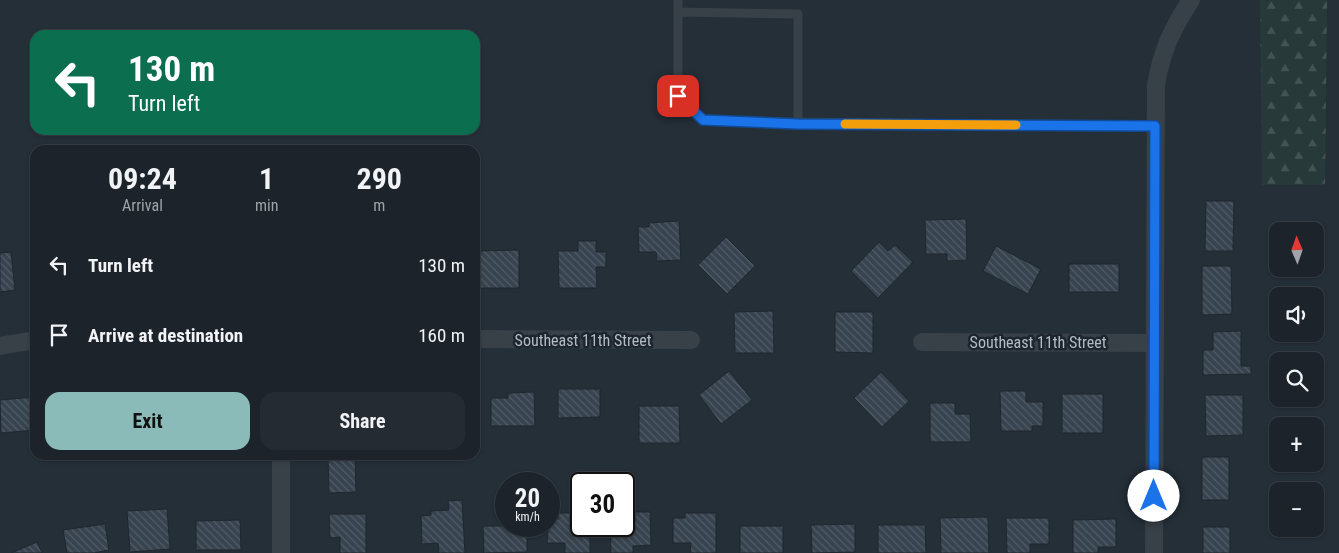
<!DOCTYPE html>
<html lang="en">
<head>
<meta charset="utf-8">
<style>
  body { margin:0; font-family:"Roboto Condensed",sans-serif; background:#252b32; color:#f1f3f6; height:100vh; display:flex; flex-direction:column; font-size:19px; white-space:nowrap }
  * { box-sizing:border-box; margin:0 }
  p { font-size:16px; color:#a0a4a8 }
  .icon { flex:none; width:28px; height:28px; fill:none; stroke:currentColor; stroke-width:2; stroke-linecap:round; stroke-linejoin:round }
  .map { position:relative; flex:1; overflow:hidden }
  .panel { position:absolute; left:30px; top:145px; width:450px; height:315px; display:flex; flex-direction:column; background:#1c232a; border-radius:15px; box-shadow:0 1px 4px #0004,0 0 0 1px #3a4047 }
  .panel>* { flex:none }
  .banner { position:absolute; left:30px; top:30px; width:450px; height:105px; border-radius:15px; box-shadow:0 1px 4px #0004,0 0 0 1px #3a4047; background:#0b6e4f; color:#fff; overflow:hidden }
  .needle { width:32px; rotate:358deg }
  .buttons { position:absolute; left:1269px; top:222px; display:grid; gap:10px }
  .buttons a { display:grid; place-items:center; width:55px; height:55px; border-radius:10px; background:#1c232a; box-shadow:0 1px 4px #0004,0 0 0 1px #3a4047; font-size:25px }
  .speed { position:absolute; left:495px; top:472px; display:flex; gap:10px; font-size:25px; font-weight:700; text-align:center }
  .speed>* { display:grid; place-content:center; width:65px; height:65px; border-radius:50%; background:#1c232a; box-shadow:0 1px 4px #0004,0 0 0 1px #3a4047; line-height:1 }
  .speed small { font-size:12px; font-weight:400 }
  .speed .limit { border:2px solid #111; border-radius:8px; background:#fff; color:#111 }
  .pin { position:absolute; display:grid; place-items:center; width:42px; height:42px; color:#fff; margin:-21px; border-radius:10px; box-shadow:0 2px 8px #0006 }
  .me { position:absolute; width:55px; margin:-28px; rotate:0deg; stroke-linejoin:round; filter:drop-shadow(0 0 4px #0008) }
  .turn { display:flex; align-items:center; gap:18px; height:105px; padding:0 15px; font-size:22px }
  .turn .icon { width:65px; height:65px; stroke-width:2.5 }
  .turn b { display:block; font-size:35px; line-height:42px }
  .eta { display:flex; justify-content:space-evenly; align-items:center; height:85px; text-align:center }
  .eta b { font-size:30px; font-weight:700; line-height:35px }
  .action { display:flex; gap:10px; margin-top:auto; padding:10px 15px }
  .action a { flex:1; height:58px; border-radius:15px; background:#8bbbb9; color:#111; font-size:20px; font-weight:700; line-height:58px; text-align:center }
  .action a+a { background:#252b32; color:#f1f3f6 }
  ul { padding:0; list-style:none }
  li { display:flex; align-items:center; gap:15px; height:70px; padding:0 15px }
  li div { flex:1 }
  li b { display:block; font-size:19px }
  li em { font-style:normal }
  .map>svg:first-child { display:block }
</style>
</head>
<body>
<div class="map">
<svg width="1339" height="553" viewBox="0 0 1339 553">
  <defs>
    <pattern id="forest-firs" width="22" height="20" patternUnits="userSpaceOnUse" patternTransform="scale(1.25)"><rect width="22" height="20" fill="#273939"/><path d="M5 1l3.5 6h-7zM16 11l3.5 6h-7z" fill="#445454"/></pattern>
    <pattern id="building-back-hatch" width="6" height="6" patternUnits="userSpaceOnUse" patternTransform="scale(1.25)"><rect width="6" height="6" fill="#37434e"/><path d="M-1 5l2 2M0 0l6 6M5-1l2 2" fill="none" stroke="#525c66"/></pattern>
  </defs>
  <rect width="100%" height="100%" fill="#252f38"/>
  <!-- forest -->
  <path fill="url(#forest-firs)" d="M1260 0H1327L1325 185H1262Z"/>
  <!-- building -->
  <path fill="url(#building-back-hatch)" stroke="#1f272f" d="M1206 201H1234L1233 251H1205Z
    M966 219 967 260 947 261V254H926L925 220Z
    M679 221 681 260 657 261 656 252H639L638 227H649V223Z
    M726 237 755 266 727 294 698 265Z
    M578 241H596V252H606V267H596L597 288H559L558 251H578Z
    M879 242 888 251 895 245 913 262 878 298 851 271Z
    M996 246 1041 269 1028 294 983 271Z
    M31 248H35V287H32Z
    M519 250V288H478V251Z
    M11 252 15 290 0 292V253Z
    M1069 264H1119V292H1069Z
    M1202 266H1231L1232 314 1202 315Z
    M773 311 774 353H735L734 312Z
    M835 312H873V353L835 352Z
    M1241 331V366H1251V374L1203 375V350H1213V332Z
    M729 371 752 400 721 424 699 395Z
    M881 372 909 401 882 427 854 398Z
    M558 389H600V417L558 418Z
    M1000 391H1026V402H1043V426H1032V431H1001Z
    M534 392 535 426H491V398H508V393Z
    M1062 394H1103V433H1062Z
    M1205 395H1243V435L1206 436Z
    M35 397V430L1 433 0 400Z
    M930 403H955V414H970L971 442H930Z
    M639 406H679L680 443H639Z
    M328 455H355L356 492 329 493Z
    M1202 457H1229V500H1202Z
    M462 500 465 553H439L438 543 422 544 421 516 431 515V511L449 510 448 501Z
    M167 509 170 549 130 552 127 511Z
    M624 512H650L651 545 633 546V553H611L610 526H624Z
    M558 513H581V526H590V553H565V543H547L549 519H558Z
    M685 513H716V553H690L691 543H673V518H685Z
    M329 514H366V553H340V537L330 538Z
    M988 517 989 553H941L940 518Z
    M1006 518H1049V544H1030V553H1007Z
    M1116 519V547H1098V553H1073V520Z
    M240 520 241 550H196V521Z
    M105 524 109 550 94 553H67L63 530Z
    M855 524V552L812 553 811 525Z
    M878 525H925L926 553H878Z
    M483 526H527V552L484 553Z
    M740 526H783V553H740Z
    M1203 527H1230V553H1203Z
    M37 542 42 553H11Z"/>
  <g fill="none" stroke-linecap="round" stroke-linejoin="round">
    <!-- service -->
    <path stroke="#384048" stroke-width="9" d="M678 0V96L703 121 1155 126
      M678 12 798 14V123"/>
    <!-- minor -->
    <path stroke="#384048" stroke-width="18" d="M475 339 691 340
      M922 342 1154 343
      M0 346 35 340
      M281 553V455
      M1154 553 1156 85C1162 50 1172 29 1191 0"/>
  </g>
  <g fill="none" stroke-linecap="round" stroke-linejoin="round">
    <!-- route casing -->
    <g stroke="#114b97" stroke-width="12">
      <path id="route" d="M678 96 703 120 798 124 1155 126 1154 496"/>
    </g>
    <!-- route -->
    <use href="#route" stroke="#1a73e8" stroke-width="9"/>
    <!-- slow -->
    <path stroke="#f59e0b" stroke-width="9" d="M845 124 1016 125"/>
  </g>
  <g text-anchor="middle" stroke-width="5" stroke-linejoin="round" paint-order="stroke">
    <!-- street labels -->
    <g font-size="16" fill="#b3bcc4" stroke="#1d252d">
      <text x="583" y="346">Southeast 11th Street</text>
      <text x="1038" y="348">Southeast 11th Street</text>
    </g>
  </g>
</svg>
<div class="buttons">
<a><svg class="needle" viewBox="-14 -14 28 28"><path d="M0-13l5 13h-10z" fill="#e53935"/><path d="M0 13l5-13h-10z" fill="#a0a4a8"/></svg></a>
<a><svg class="icon" aria-label="sound" viewBox="0 0 24 24"><path d="M4 9h4l5-4v14l-5-4H4zM17 9q2 3 0 6"/></svg></a>
<a><svg class="icon" aria-label="search" viewBox="0 0 24 24"><circle cx="10" cy="10" r="6"/><path d="M15 15l6 6"/></svg></a>
<a>+</a>
<a>−</a>
</div>
<div class="speed"><div>20<small>km/h</small></div><div class="limit">30</div></div>
<div class="pin" style="left:678px;top:96px;background:#d93025"><svg class="icon" aria-label="arrive" viewBox="0 0 24 24"><path d="M6 21V4h12l-3 4 3 4H6"/></svg></div>
<svg class="me" style="left:1154px;top:496px" viewBox="-20 -20 40 40"><circle r="19" fill="#fff"/><path d="M0-13L10 11 0 6-10 11z" fill="#1a73e8"/></svg>
<div class="banner">
<div class="turn"><svg class="icon" aria-label="left" viewBox="0 0 24 24"><path d="M17 20v-9H6M10 6l-5 5 5 5"/></svg><div><b>130 m</b>Turn left</div></div>
</div>
<section class="panel">
<div class="eta">
<div><b>09:24</b><p>Arrival</p></div>
<div><b>1</b><p>min</p></div>
<div><b>290</b><p>m</p></div>
</div>
<ul>
<li><svg class="icon" aria-label="left" viewBox="0 0 24 24"><path d="M17 20v-9H6M10 6l-5 5 5 5"/></svg><div><b>Turn left</b></div><em>130 m</em></li>
<li><svg class="icon" aria-label="arrive" viewBox="0 0 24 24"><path d="M6 21V4h12l-3 4 3 4H6"/></svg><div><b>Arrive at destination</b></div><em>160 m</em></li>
</ul>
<div class="action"><a>Exit</a><a>Share</a></div>
</section>
</div>
</body>
</html>
